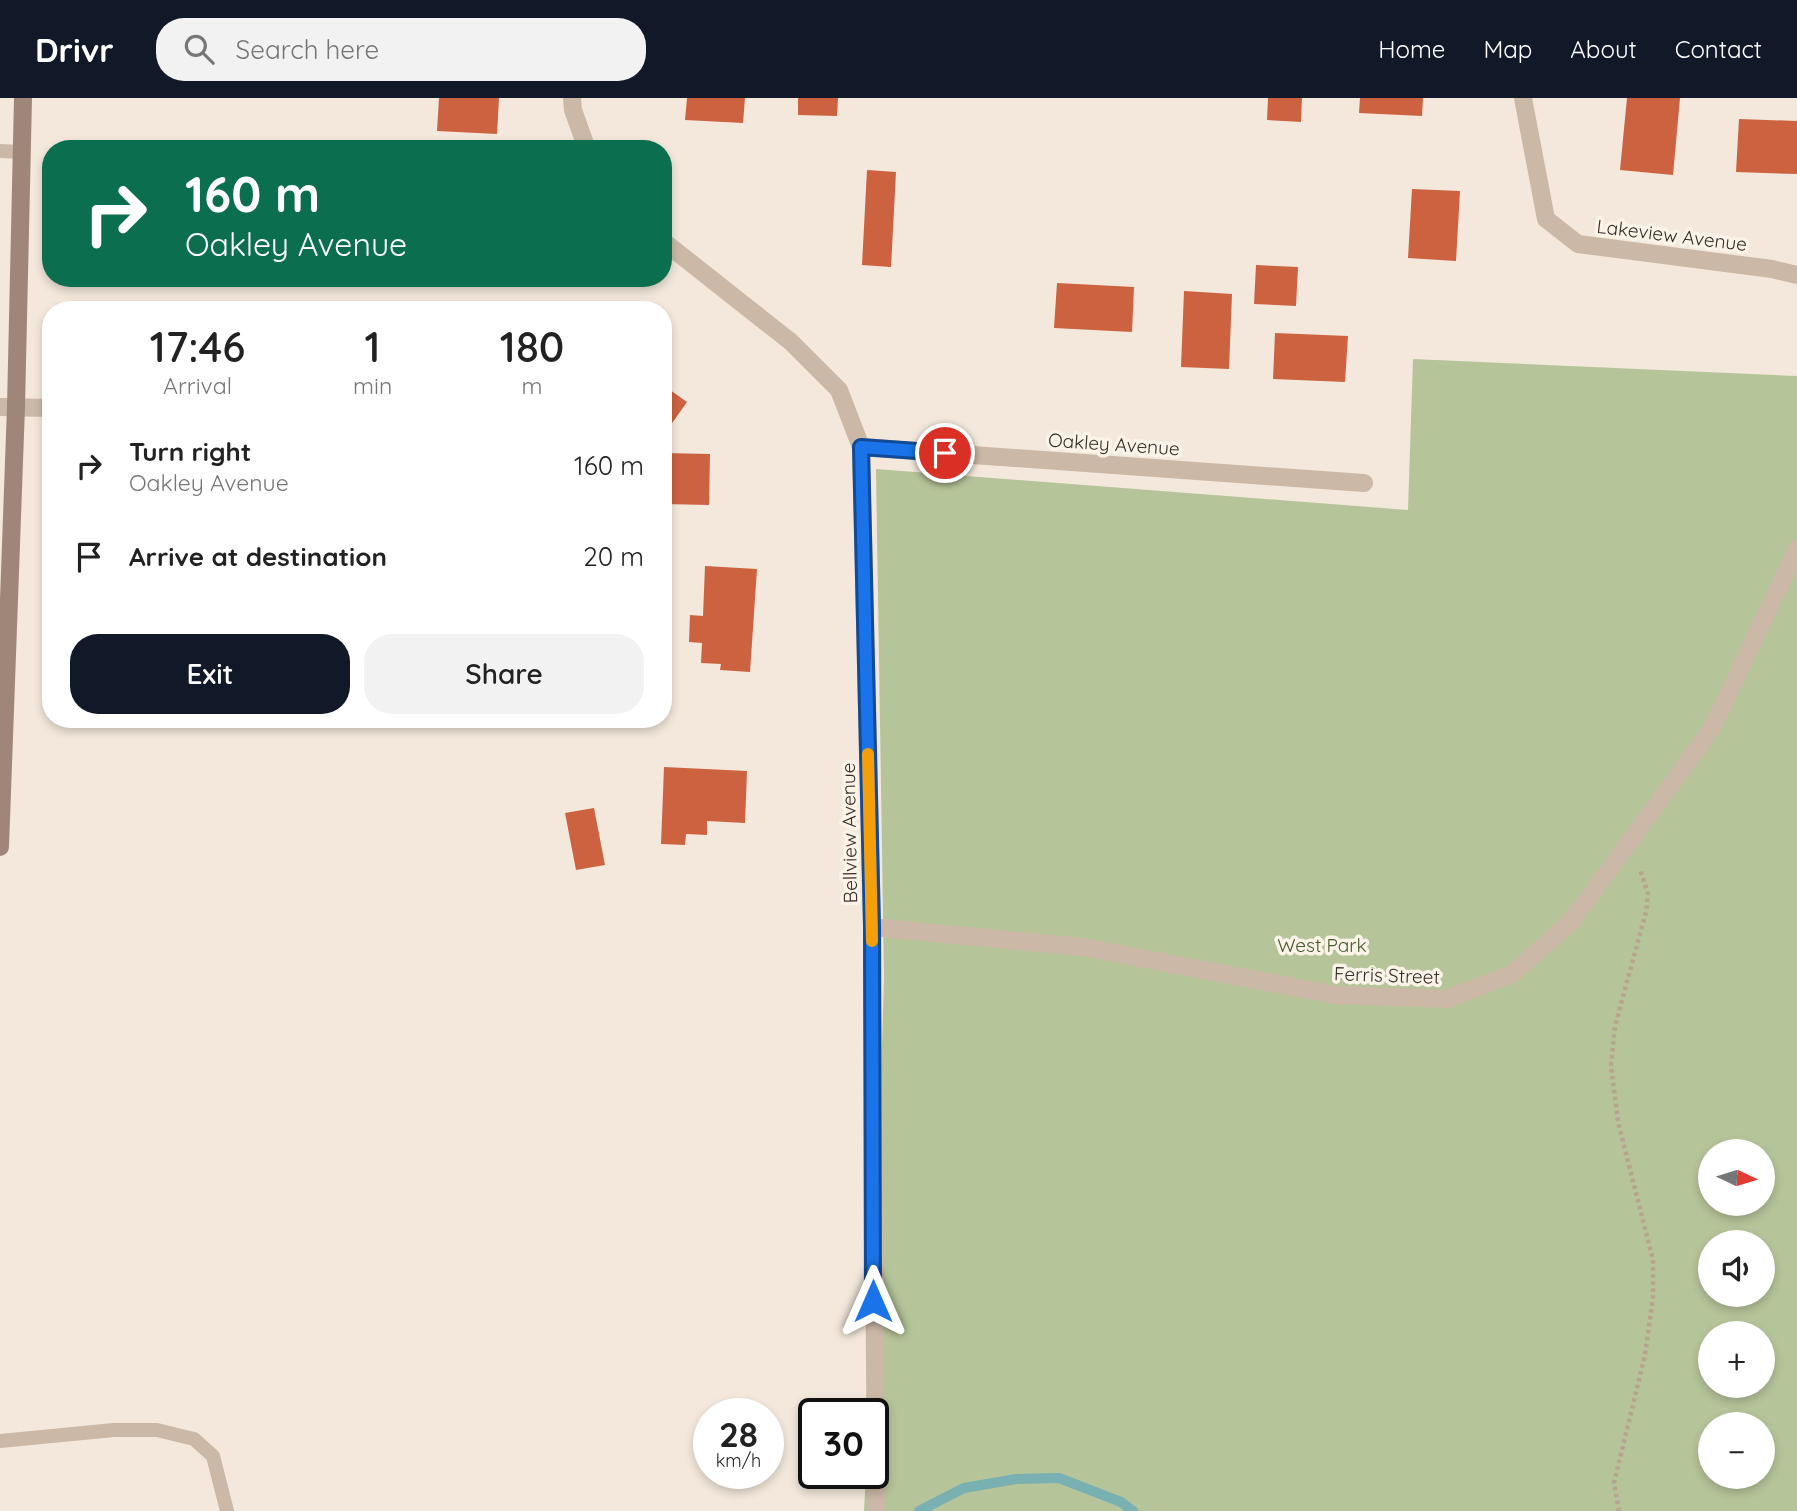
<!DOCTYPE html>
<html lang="en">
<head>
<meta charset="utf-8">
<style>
  body { margin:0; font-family:Quicksand,sans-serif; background:#f2f2f2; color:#222; height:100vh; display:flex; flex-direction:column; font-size:26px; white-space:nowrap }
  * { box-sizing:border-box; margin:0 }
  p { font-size:23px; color:#767676 }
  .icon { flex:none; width:38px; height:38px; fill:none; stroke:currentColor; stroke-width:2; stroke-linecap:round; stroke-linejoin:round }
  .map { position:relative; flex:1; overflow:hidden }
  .details { position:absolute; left:42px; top:203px; width:630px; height:427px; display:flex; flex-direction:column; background:#fff; border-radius:28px; box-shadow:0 4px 10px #0003 }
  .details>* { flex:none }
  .top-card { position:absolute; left:42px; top:42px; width:630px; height:147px; border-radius:28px; box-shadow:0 4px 10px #0003; background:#0b6e4f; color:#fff; overflow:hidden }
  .needle { width:46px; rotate:94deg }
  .fabs { position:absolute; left:1698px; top:1041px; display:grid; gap:14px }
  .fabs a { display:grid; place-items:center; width:77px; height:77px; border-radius:50%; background:#fff; box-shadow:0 4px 10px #0003; font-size:35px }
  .speed { position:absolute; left:693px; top:1300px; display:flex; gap:14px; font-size:35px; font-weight:700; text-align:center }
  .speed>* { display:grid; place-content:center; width:91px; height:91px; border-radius:50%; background:#fff; box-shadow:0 4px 10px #0003; line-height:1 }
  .speed small { font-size:18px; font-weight:400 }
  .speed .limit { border:4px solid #111; border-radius:10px; background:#fff; color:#111 }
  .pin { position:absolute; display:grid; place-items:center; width:60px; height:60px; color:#fff; margin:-30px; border:4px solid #fff; border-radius:50%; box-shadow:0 2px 7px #0007 }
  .me { position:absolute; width:77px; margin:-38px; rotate:0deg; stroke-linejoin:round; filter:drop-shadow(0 0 5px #0008) }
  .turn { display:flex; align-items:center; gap:24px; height:147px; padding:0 28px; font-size:32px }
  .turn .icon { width:91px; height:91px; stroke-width:2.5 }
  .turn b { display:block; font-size:49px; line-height:60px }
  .eta { display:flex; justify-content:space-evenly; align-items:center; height:119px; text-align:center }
  .eta b { font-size:42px; font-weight:600; line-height:49px }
  .primary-button { display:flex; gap:14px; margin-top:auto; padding:14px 28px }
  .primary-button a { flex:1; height:80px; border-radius:28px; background:#111827; color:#fff; font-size:28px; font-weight:600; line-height:80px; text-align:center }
  .primary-button a+a { background:#f2f2f2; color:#222 }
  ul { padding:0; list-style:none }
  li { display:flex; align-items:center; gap:21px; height:91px; padding:0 28px }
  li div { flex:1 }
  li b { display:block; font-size:26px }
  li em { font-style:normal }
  header { display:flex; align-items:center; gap:42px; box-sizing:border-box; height:98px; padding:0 35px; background:#111827; color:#fff }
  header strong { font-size:33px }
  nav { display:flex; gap:38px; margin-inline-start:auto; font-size:24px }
  .search { width:490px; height:63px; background:#f2f2f2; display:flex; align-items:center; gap:18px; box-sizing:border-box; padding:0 24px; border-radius:28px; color:#767676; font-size:26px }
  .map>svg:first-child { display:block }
</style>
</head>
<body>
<header>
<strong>Drivr</strong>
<div class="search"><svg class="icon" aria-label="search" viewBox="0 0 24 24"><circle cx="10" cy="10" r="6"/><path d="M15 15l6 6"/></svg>Search here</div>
<nav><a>Home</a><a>Map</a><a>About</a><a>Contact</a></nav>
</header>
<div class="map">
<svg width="1797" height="1413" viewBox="0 0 1797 1413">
  <rect width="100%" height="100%" fill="#f3e8db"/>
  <!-- green -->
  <path fill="#b6c49a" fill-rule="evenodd" d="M1413 261 1797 278V1413H864L866 1376H873L874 1230 884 878 876 371 1408 412ZM1710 1054H1762V1106H1710ZM1710 1144H1762V1197H1710ZM1710 1236H1762V1288H1710ZM1710 1326H1762V1379H1710Z"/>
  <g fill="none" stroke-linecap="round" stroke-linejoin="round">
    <!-- stream -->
    <path stroke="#79b0b2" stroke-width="10" d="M919 1413 964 1390 1016 1381 1059 1380 1121 1404 1133 1413"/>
  </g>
  <!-- building -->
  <path fill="#cd6240" d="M439 0H499L497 36 437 33Z
    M687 0H745L743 25 685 22Z
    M798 0H838L837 18 798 17Z
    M1268 0H1302L1301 24 1267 22Z
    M1360 0H1423L1422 18 1359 15Z
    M1627 0H1680L1673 77 1620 72Z
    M1739 21 1797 23V76L1736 74Z
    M867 72 896 74 891 169 862 167Z
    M1412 91 1460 93 1456 163 1408 160Z
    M1256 167 1298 169 1296 208 1254 206Z
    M1057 185 1134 189 1132 234 1054 230Z
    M1184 193 1232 196 1229 271 1181 269Z
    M156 204 231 207 230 212H156Z
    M233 207 277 209V212H233Z
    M1275 235 1348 238 1345 284 1273 281Z
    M663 287 687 304 663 338Z
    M663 355 710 356 709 407 663 406Z
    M705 468 757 471 750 574 720 572 721 566 701 565 702 545 689 544 690 517 703 518Z
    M664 669 747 673 745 725 707 723V737L686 736 685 747 661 746Z
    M594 710 605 767 576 772 565 715Z"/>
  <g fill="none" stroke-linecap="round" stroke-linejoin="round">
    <!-- path -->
    <path stroke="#b8a290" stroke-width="4.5" stroke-dasharray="3.5 3.5" stroke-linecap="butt" d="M1619 1413 1614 1385 1645 1257 1653 1199V1162L1618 1024 1611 967 1615 928 1646 814 1648 796 1640 771"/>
    <!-- lane -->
    <path stroke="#ccb8a6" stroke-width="14" d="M0 53 21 54
      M0 1343 114 1332H157L194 1341 213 1358 227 1413"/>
    <!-- street -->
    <path stroke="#ccb8a6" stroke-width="18" d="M572 0 573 12 587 51
      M1523 0 1546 121 1578 146 1772 171 1797 177
      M663 143 791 244 839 292 861 349 872 829 876 1413
      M0 309 51 310
      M861 349 1364 385
      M872 829 1083 849 1336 897 1447 901 1512 876 1571 824 1711 632 1797 451"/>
    <!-- secondary -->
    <path stroke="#a08678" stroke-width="18" d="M0 749 16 309 23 0"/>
  </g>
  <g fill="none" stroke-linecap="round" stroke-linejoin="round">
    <!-- route casing -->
    <g stroke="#114b97" stroke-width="18">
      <path id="route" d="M873 1203 872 828 861 349 945 355"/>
    </g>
    <!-- route -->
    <use href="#route" stroke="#1a73e8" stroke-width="12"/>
    <!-- slow -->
    <path stroke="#f59e0b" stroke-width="12" d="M868 656 872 843"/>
  </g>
  <g text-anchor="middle" stroke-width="7" stroke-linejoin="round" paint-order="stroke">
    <!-- street labels -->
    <g font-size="19" fill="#382d28" stroke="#fbf2e8">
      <text transform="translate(1672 137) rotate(7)" y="7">Lakeview Avenue</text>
      <text transform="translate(1114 346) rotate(4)" y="7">Oakley Avenue</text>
      <text transform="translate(849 735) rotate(-91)" y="7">Bellview Avenue</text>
      <text transform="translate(1387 877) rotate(2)" y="7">Ferris Street</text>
    </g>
    <!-- park labels -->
    <g font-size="19" fill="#47582a" stroke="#fbf2e8">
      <text x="1322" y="854">West Park</text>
    </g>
  </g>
</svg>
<div class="fabs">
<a><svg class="needle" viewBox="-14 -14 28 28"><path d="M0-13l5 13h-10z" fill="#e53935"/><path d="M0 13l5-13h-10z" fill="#767676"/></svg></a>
<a><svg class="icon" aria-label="sound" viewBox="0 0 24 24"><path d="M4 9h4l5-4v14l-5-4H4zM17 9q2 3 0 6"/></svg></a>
<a>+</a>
<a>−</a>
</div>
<div class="speed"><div>28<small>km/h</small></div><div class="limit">30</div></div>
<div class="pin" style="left:945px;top:355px;background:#d93025"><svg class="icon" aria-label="arrive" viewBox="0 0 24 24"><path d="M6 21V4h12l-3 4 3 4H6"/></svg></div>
<svg class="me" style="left:873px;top:1203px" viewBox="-20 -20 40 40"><path d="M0-17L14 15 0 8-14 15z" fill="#1a73e8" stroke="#fff" stroke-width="4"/></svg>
<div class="top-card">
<div class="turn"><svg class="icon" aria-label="right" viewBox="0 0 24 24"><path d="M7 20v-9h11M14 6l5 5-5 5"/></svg><div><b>160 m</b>Oakley Avenue</div></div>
</div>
<section class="details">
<div class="eta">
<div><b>17:46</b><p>Arrival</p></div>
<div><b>1</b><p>min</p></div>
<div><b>180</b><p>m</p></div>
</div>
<ul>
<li><svg class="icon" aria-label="right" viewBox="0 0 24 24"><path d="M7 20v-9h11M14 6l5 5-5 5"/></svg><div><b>Turn right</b><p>Oakley Avenue</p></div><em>160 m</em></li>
<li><svg class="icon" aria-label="arrive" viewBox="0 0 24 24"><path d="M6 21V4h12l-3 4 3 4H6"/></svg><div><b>Arrive at destination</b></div><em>20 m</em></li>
</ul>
<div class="primary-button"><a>Exit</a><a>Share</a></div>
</section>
</div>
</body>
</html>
